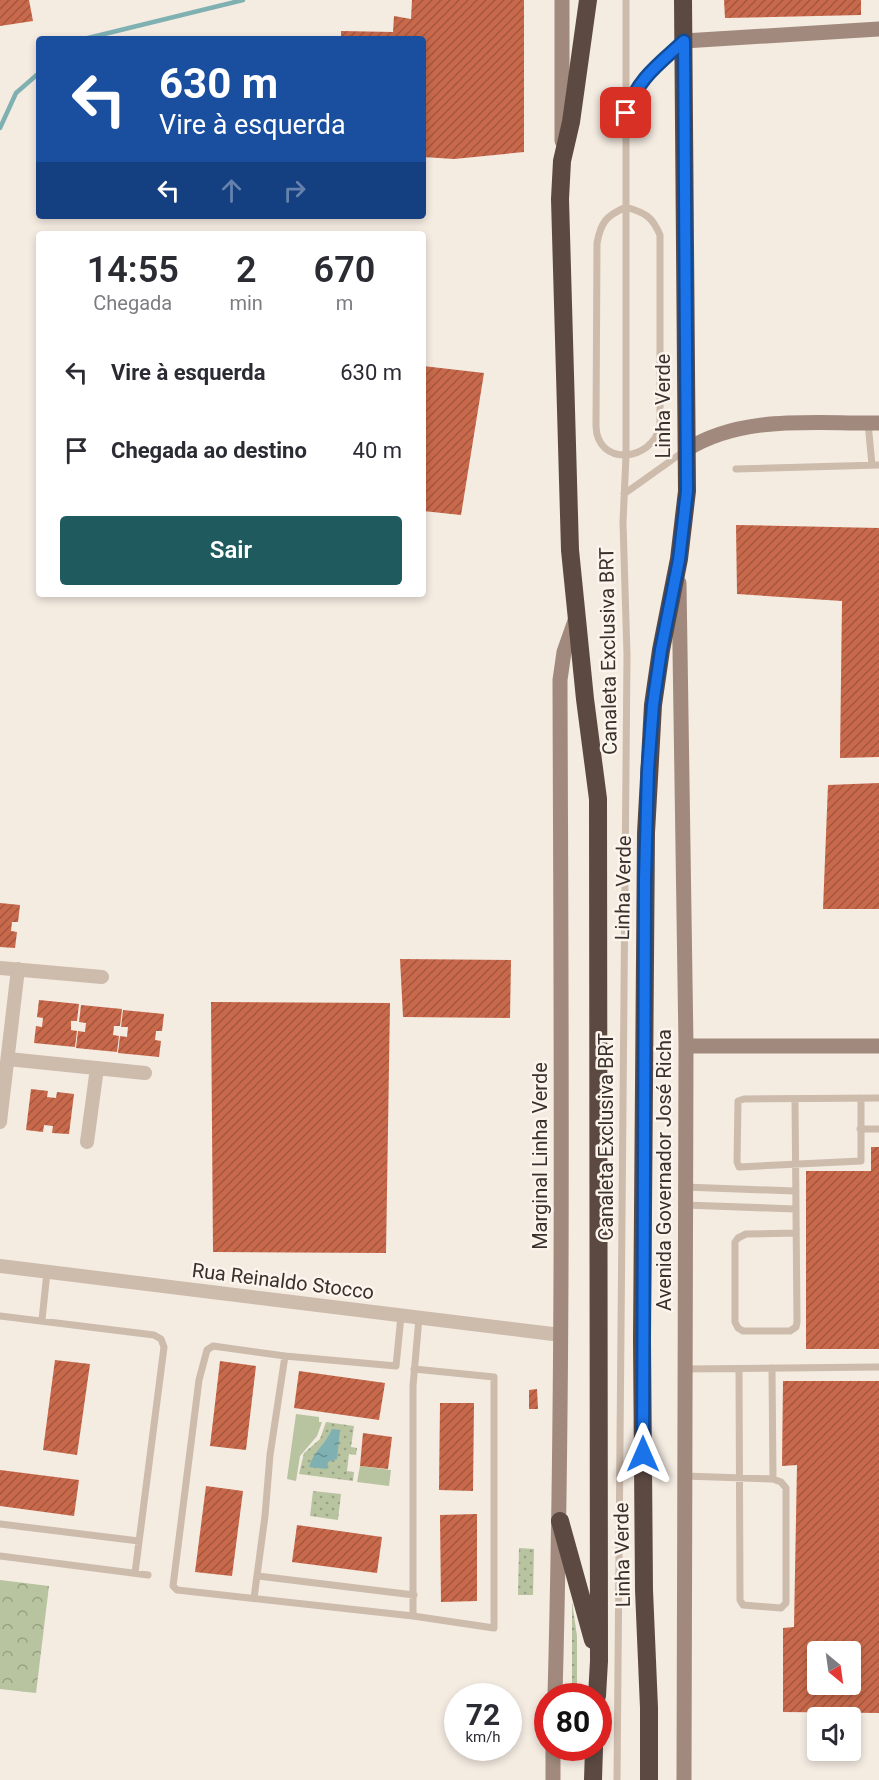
<!DOCTYPE html>
<html lang="pt">
<head>
<meta charset="utf-8">
<style>
  body { margin:0; font-family:Roboto,sans-serif; background:#f2f2f3; color:#2b2b33; height:100vh; display:flex; flex-direction:column; font-size:22px; white-space:nowrap }
  * { box-sizing:border-box; margin:0 }
  p { font-size:20px; color:#7c7c81 }
  .icon { flex:none; width:33px; height:33px; fill:none; stroke:currentColor; stroke-width:2; stroke-linecap:round; stroke-linejoin:round }
  .map { position:relative; flex:1; overflow:hidden }
  .drawer { position:absolute; left:36px; top:231px; width:390px; height:366px; display:flex; flex-direction:column; background:#fff; border-radius:6px; box-shadow:0 3px 9px #0003 }
  .drawer>* { flex:none }
  .top-card { position:absolute; left:36px; top:36px; width:390px; height:183px; border-radius:6px; box-shadow:0 3px 9px #0003; background:#1a4fa0; color:#fff; overflow:hidden }
  .needle { width:39px; rotate:151deg }
  .controls { position:absolute; left:807px; top:1641px; display:grid; gap:12px }
  .controls a { display:grid; place-items:center; width:54px; height:54px; border-radius:6px; background:#fff; box-shadow:0 3px 9px #0003; font-size:30px }
  .speed { position:absolute; left:444px; top:1683px; display:flex; gap:12px; font-size:30px; font-weight:700; text-align:center }
  .speed>* { display:grid; place-content:center; width:78px; height:78px; border-radius:50%; background:#fff; box-shadow:0 3px 9px #0003; line-height:1 }
  .speed small { font-size:15px; font-weight:400 }
  .speed .limit { border:9px solid #d22; background:#fff; color:#111 }
  .pin { position:absolute; display:grid; place-items:center; width:51px; height:51px; color:#fff; margin:-26px; border-radius:12px; box-shadow:0 3px 9px #0006 }
  .me { position:absolute; width:66px; margin:-33px; rotate:0deg; stroke-linejoin:round; filter:drop-shadow(0 0 4px #0008) }
  .turn { display:flex; align-items:center; gap:21px; height:126px; padding:0 24px; font-size:27px }
  .turn .icon { width:78px; height:78px; stroke-width:2.5 }
  .turn b { display:block; font-size:42px; line-height:51px }
  .lanes { display:flex; align-items:center; height:57px; padding:0 24px; background:#0003; justify-content:center; gap:30px; direction:ltr }
  .lanes .off { opacity:.35 }
  .eta { display:flex; justify-content:space-evenly; align-items:center; height:102px; text-align:center }
  .eta b { font-size:36px; font-weight:600; line-height:42px }
  .cta { display:flex; gap:12px; margin-top:auto; padding:12px 24px }
  .cta a { flex:1; height:69px; border-radius:6px; background:#1f5a5e; color:#fff; font-size:24px; font-weight:600; line-height:69px; text-align:center }
  ul { padding:0; list-style:none }
  li { display:flex; align-items:center; gap:18px; height:78px; padding:0 24px }
  li div { flex:1 }
  li b { display:block; font-size:22px }
  li em { font-style:normal }
  .map>svg:first-child { display:block }
</style>
</head>
<body>
<div class="map">
<svg width="879" height="1780" viewBox="0 0 879 1780">
  <defs>
    <pattern id="grass-dots" width="8" height="8" patternUnits="userSpaceOnUse" patternTransform="scale(1.5)"><rect width="8" height="8" fill="#b8c4a0"/><path d="M2 2h.1M6 6h.1" fill="none" stroke="#97a083" stroke-width="1.8" stroke-linecap="round"/></pattern>
    <pattern id="forest-crowns" width="20" height="18" patternUnits="userSpaceOnUse" patternTransform="scale(1.5)"><rect width="20" height="18" fill="#b8c4a0"/><path d="M2 6a3 3 0 1 1 6 0M12 15a3 3 0 1 1 6 0" fill="none" stroke="#97a083"/></pattern>
    <pattern id="water-ripples" width="26" height="14" patternUnits="userSpaceOnUse" patternTransform="scale(1.5)"><rect width="26" height="14" fill="#7fb0b2"/><path d="M2 4q2-2 4 0t4 0M15 11q2-2 4 0t4 0" fill="none" stroke="#699091"/></pattern>
    <pattern id="building-hatch" width="6" height="6" patternUnits="userSpaceOnUse" patternTransform="scale(1.5)"><rect width="6" height="6" fill="#c8694b"/><path d="M-1 1l2-2M0 6l6-6M5 7l2-2" fill="none" stroke="#a4573f"/></pattern>
  </defs>
  <rect width="100%" height="100%" fill="#f4ebe1"/>
  <!-- grass -->
  <path fill="url(#grass-dots)" d="M326 1422 354 1426 351 1447 357 1448 356 1455 349 1454 347 1471 354 1472 353 1481 299 1474 304 1453 320 1439Z
    M313 1491 341 1494 338 1520 310 1516Z
    M519 1548 534 1549 533 1595H518Z
    M572 1602 577 1636V1696H572Z"/>
  <!-- forest -->
  <path fill="url(#forest-crowns)" d="M0 1580 49 1586 36 1693 0 1689Z"/>
  <!-- garden -->
  <path fill="#b8c4a0" d="M296 1414 319 1417V1422H322L317 1436 300 1456 296 1481 287 1479Z
    M360 1466 391 1470 389 1486 357 1482Z"/>
  <!-- water -->
  <path fill="url(#water-ripples)" d="M332 1429 340 1430 337 1459 328 1462 327 1469 309 1467C313 1452 326 1444 332 1429Z"/>
  <g fill="none" stroke-linecap="round" stroke-linejoin="round">
    <!-- stream -->
    <path stroke="#7fb0b2" stroke-width="4.5" d="M84 39 243 0
      M0 128 16 93 39 73"/>
  </g>
  <!-- building -->
  <path fill="url(#building-hatch)" fill-rule="evenodd" d="M0 0H29L33 21 0 26Z
    M412 0H524V152L454 159 423 157V39H341V31L393 32 394 16 411 19Z
    M724 0H861V15L725 18Z
    M423 366 484 373 461 515 423 511Z
    M736 525 879 528V757L840 758 842 601 737 594Z
    M879 783V909H823L828 785Z
    M0 903 20 905 18 922H12L11 931 17 932 15 948 0 947Z
    M400 959 511 960 510 1018 403 1017Z
    M39 1000 79 1004 77 1021H71V1030L77 1031 75 1047 34 1043 36 1026 42 1027 43 1018 37 1017Z
    M211 1002 390 1003 386 1253 213 1252Z
    M81 1005 122 1009 120 1026H114L113 1035 119 1036 117 1052 76 1048 78 1031 85 1032 86 1023 79 1022Z
    M123 1010 164 1014 162 1031H156L155 1040 161 1041 159 1057 118 1053 120 1036 127 1037 128 1027H121Z
    M31 1089 48 1091 47 1097 56 1098 57 1092 74 1094 69 1134 52 1133 53 1126 44 1125 43 1132 26 1130Z
    M871 1147H879V1349H806V1171H871Z
    M55 1360 90 1364 77 1455 43 1450Z
    M220 1361 256 1366 246 1450 210 1446Z
    M299 1371 385 1383 379 1420 294 1408Z
    M783 1381H879V1713L783 1712V1628L794 1627 797 1465 782 1466ZM818 1652H850V1684H818Z
    M537 1389 538 1409H529V1390Z
    M440 1403H474L473 1491 439 1490Z
    M363 1433 392 1437 388 1469 360 1466Z
    M0 1470 79 1480 74 1516 0 1506Z
    M206 1486 243 1491 232 1576 195 1572Z
    M477 1514V1601L441 1602 440 1515Z
    M297 1525 382 1537 377 1573 292 1562Z"/>
  <g fill="none" stroke-linecap="round" stroke-linejoin="round">
    <!-- lane -->
    <path stroke="#cdbbac" stroke-width="7" d="M628 108C638 80 659 63 681 44
      M626 207C645 213 652 216 660 235V426C652 462 597 467 596 426L597 243C601 222 606 216 626 207Z
      M868 423 872 465
      M736 469 879 465
      M624 494 683 452
      M861 1098V1161L739 1167 737 1162 738 1101 744 1099C789 1099 834 1098 879 1098
      M795 1099 797 1322 796 1327 790 1331H743L738 1328 735 1322V1242L738 1238 746 1234 796 1233
      M860 1129H879
      M684 1187 795 1191
      M685 1205 795 1209
      M0 1316 154 1335 161 1339 164 1347 135 1573
      M401 1316 396 1366 285 1356 213 1346 207 1350 199 1380 173 1586 177 1590 413 1616 494 1628V1377L414 1369
      M42 1320 47 1272
      M772 1368 773 1479
      M685 1369 879 1367
      M685 1476 773 1479 781 1482 786 1488V1603L781 1608 743 1605 740 1600 739 1369
      M0 1524 139 1541
      M0 1556 148 1575
      M258 1576 414 1595
      M254 1598 265 1516 270 1455 285 1356
      M413 1616V1386L419 1318
      M617 1780 627 655 623 522 626 456V0"/>
    <!-- street -->
    <path stroke="#cdbbac" stroke-width="14" d="M0 968 102 977
      M8 1059 145 1073
      M0 1122 18 969
      M87 1142 97 1068
      M0 1266 561 1335"/>
    <!-- secondary -->
    <path stroke="#a18a7d" stroke-width="15" d="M562 0V141
      M684 41 879 29
      M686 450C743 414 814 424 879 423
      M679 583 686 1046 684 1780
      M686 1046H879
      M555 1696C564 1358 561 1019 560 680L564 652 576 618
      M553 1780V1748"/>
    <!-- highway -->
    <path stroke="#5c4a42" stroke-width="18" d="M588 0 571 122 562 161 560 199 570 550 585 699 598 799 599 1661 597 1696
      M560 1521 593 1640
      M593 1780 594 1748
      M649 1780V1708L644 1590 642 1340 646 833 653 705 661 650 679 559 687 491 683 0"/>
  </g>
  <g fill="none" stroke-linecap="round" stroke-linejoin="round">
    <!-- route casing -->
    <g stroke="#114b97" stroke-width="15">
      <path id="route" d="M626 113C638 78 658 65 684 41L687 491 679 560 661 650 653 705 648 770 645 879 643 1454"/>
    </g>
    <!-- route -->
    <use href="#route" stroke="#1a73e8" stroke-width="10"/>
  </g>
  <g text-anchor="middle" stroke-width="5" stroke-linejoin="round" paint-order="stroke">
    <!-- street labels -->
    <g font-size="20" fill="#3b302b" stroke="#fbf5ee">
      <text transform="translate(663 406) rotate(-90)" y="7">Linha Verde</text>
      <text transform="translate(608 651) rotate(-91)" y="7">Canaleta Exclusiva BRT</text>
      <text transform="translate(623 888) rotate(-89)" y="7">Linha Verde</text>
      <text transform="translate(606 1137) rotate(-90)" y="7">Canaleta Exclusiva BRT</text>
      <text transform="translate(540 1156) rotate(-90)" y="7">Marginal Linha Verde</text>
      <text transform="translate(664 1170) rotate(-90)" y="7">Avenida Governador José Richa</text>
      <text transform="translate(283 1281) rotate(7)" y="7">Rua Reinaldo Stocco</text>
      <text transform="translate(622 1555) rotate(-91)" y="7">Linha Verde</text>
    </g>
  </g>
</svg>
<div class="controls">
<a><svg class="needle" viewBox="-14 -14 28 28"><path d="M0-13l5 13h-10z" fill="#e53935"/><path d="M0 13l5-13h-10z" fill="#7c7c81"/></svg></a>
<a><svg class="icon" aria-label="sound" viewBox="0 0 24 24"><path d="M4 9h4l5-4v14l-5-4H4zM17 9q2 3 0 6"/></svg></a>
</div>
<div class="speed"><div>72<small>km/h</small></div><div class="limit">80</div></div>
<div class="pin" style="left:626px;top:113px;background:#d93025"><svg class="icon" aria-label="arrive" viewBox="0 0 24 24"><path d="M6 21V4h12l-3 4 3 4H6"/></svg></div>
<svg class="me" style="left:643px;top:1454px" viewBox="-20 -20 40 40"><path d="M0-17L14 15 0 8-14 15z" fill="#1a73e8" stroke="#fff" stroke-width="4"/></svg>
<div class="top-card">
<div class="turn"><svg class="icon" aria-label="left" viewBox="0 0 24 24"><path d="M17 20v-9H6M10 6l-5 5 5 5"/></svg><div><b>630 m</b>Vire à esquerda</div></div>
<div class="lanes"><svg class="icon" aria-label="left" viewBox="0 0 24 24"><path d="M17 20v-9H6M10 6l-5 5 5 5"/></svg><svg class="icon off" aria-label="ahead" viewBox="0 0 24 24"><path d="M12 20V5M6 11l6-6 6 6"/></svg><svg class="icon off" aria-label="right" viewBox="0 0 24 24"><path d="M7 20v-9h11M14 6l5 5-5 5"/></svg></div>
</div>
<section class="drawer">
<div class="eta">
<div><b>14:55</b><p>Chegada</p></div>
<div><b>2</b><p>min</p></div>
<div><b>670</b><p>m</p></div>
</div>
<ul>
<li><svg class="icon" aria-label="left" viewBox="0 0 24 24"><path d="M17 20v-9H6M10 6l-5 5 5 5"/></svg><div><b>Vire à esquerda</b></div><em>630 m</em></li>
<li><svg class="icon" aria-label="arrive" viewBox="0 0 24 24"><path d="M6 21V4h12l-3 4 3 4H6"/></svg><div><b>Chegada ao destino</b></div><em>40 m</em></li>
</ul>
<div class="cta"><a>Sair</a></div>
</section>
</div>
</body>
</html>
